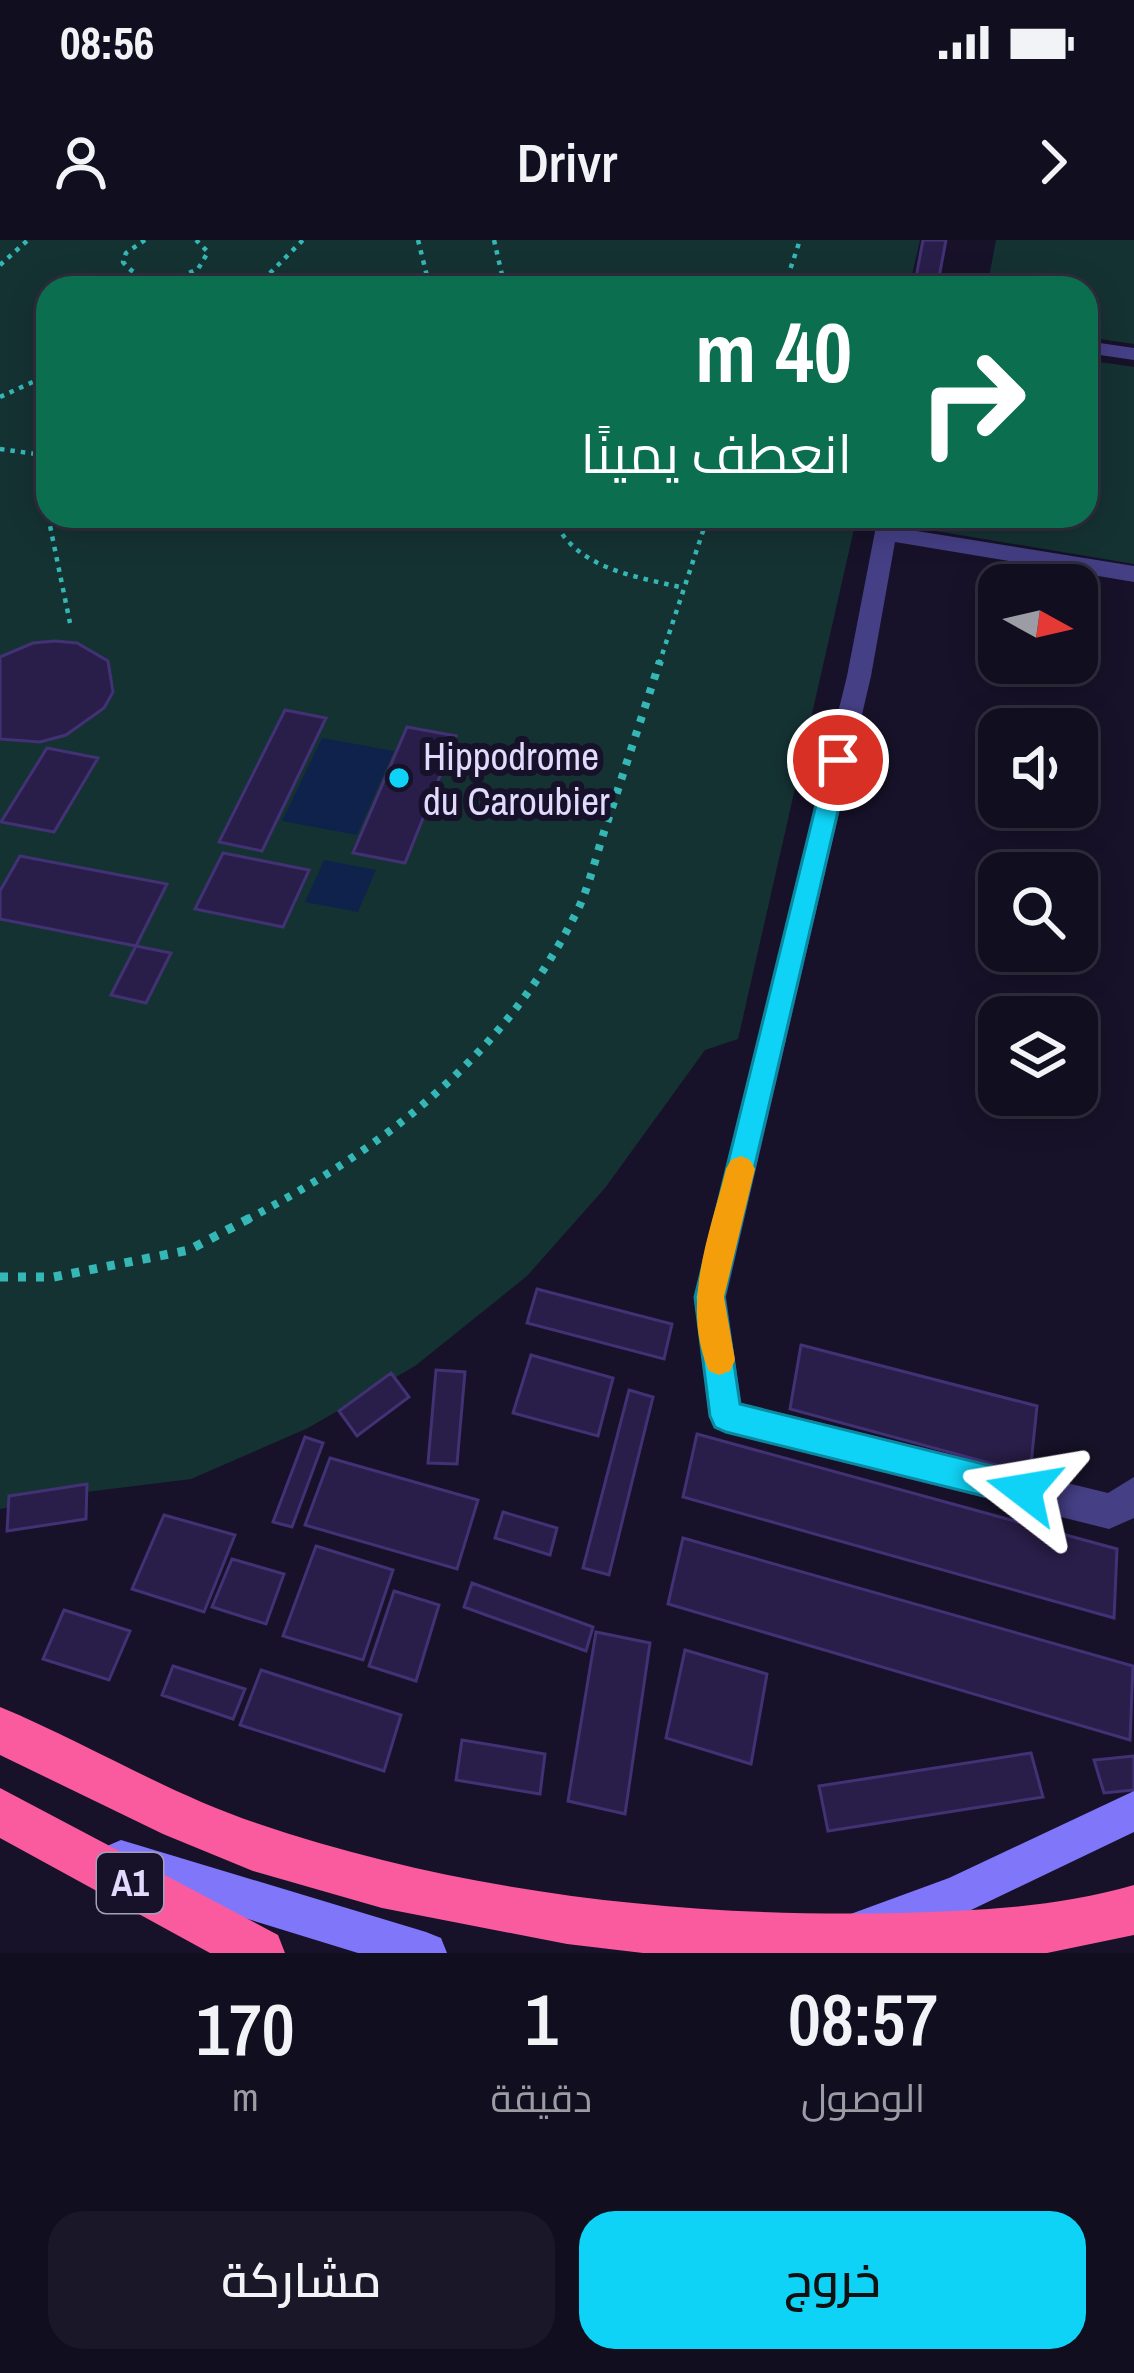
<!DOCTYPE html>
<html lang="ar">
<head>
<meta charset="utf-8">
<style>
  body { margin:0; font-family:"Archivo Narrow",Cairo,sans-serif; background:#1a1728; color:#f1f3f6; direction:rtl; height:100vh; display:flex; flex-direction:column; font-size:45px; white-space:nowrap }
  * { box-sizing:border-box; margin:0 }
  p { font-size:39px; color:#9c9ca4 }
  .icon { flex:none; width:66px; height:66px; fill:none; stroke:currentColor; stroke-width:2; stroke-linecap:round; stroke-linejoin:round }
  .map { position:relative; height:1713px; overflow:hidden; direction:ltr }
  .sheet { display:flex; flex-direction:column; background:#110e1f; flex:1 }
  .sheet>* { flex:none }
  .banner { position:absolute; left:36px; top:36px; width:1062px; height:252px; border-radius:36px; box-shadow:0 6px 30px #0003,0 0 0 3px #302e3d; direction:rtl; background:#0b6e4f; color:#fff; overflow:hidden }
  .needle { width:78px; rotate:98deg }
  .tools { position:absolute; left:978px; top:324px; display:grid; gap:24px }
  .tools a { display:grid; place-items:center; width:120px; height:120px; border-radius:24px; background:#110e1f; box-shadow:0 6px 30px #0003,0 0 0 3px #302e3d; font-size:60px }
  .pin { position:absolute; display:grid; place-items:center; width:102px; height:102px; color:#fff; margin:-51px; border:6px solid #fff; border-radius:50%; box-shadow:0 3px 12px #0007 }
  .me { position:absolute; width:132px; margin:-66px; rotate:284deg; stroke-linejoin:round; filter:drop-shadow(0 0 9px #0008) }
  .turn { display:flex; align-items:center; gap:42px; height:252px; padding:0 48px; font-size:54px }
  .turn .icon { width:156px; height:156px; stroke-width:2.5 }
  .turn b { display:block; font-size:84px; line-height:102px }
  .eta { display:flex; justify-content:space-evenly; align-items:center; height:204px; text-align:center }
  .eta b { font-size:72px; font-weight:600; line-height:84px }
  .cta { display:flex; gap:24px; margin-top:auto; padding:24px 48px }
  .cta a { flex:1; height:138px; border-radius:36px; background:#0fd3f6; color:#111; font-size:48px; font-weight:600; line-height:138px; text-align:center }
  .cta a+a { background:#1a1728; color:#f1f3f6 }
  .status { display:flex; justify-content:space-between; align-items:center; height:84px; padding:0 60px; background:#110e1f; direction:ltr }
  .status svg { height:33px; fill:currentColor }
  header { display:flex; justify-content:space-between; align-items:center; height:156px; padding:0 48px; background:#110e1f; font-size:54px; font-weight:600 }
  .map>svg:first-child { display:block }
</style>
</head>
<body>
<div class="status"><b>08:56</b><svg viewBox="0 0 49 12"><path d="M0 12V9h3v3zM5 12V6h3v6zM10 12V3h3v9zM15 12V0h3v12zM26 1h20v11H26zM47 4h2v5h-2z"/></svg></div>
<header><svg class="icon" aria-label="forward" viewBox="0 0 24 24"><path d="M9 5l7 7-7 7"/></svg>Drivr<svg class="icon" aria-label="person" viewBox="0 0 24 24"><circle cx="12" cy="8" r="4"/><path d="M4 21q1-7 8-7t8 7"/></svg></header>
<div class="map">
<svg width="1134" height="1713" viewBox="0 0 1134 1713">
  <rect width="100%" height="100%" fill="#171229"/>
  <!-- green -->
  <path fill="#153233" d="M0 0H920L909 48H48V276H857L738 799 705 810 605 948 527 1036 415 1126 308 1188 191 1239 70 1254 0 1269Z
    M996 0H1134V104L1086 97V48H987Z
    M1086 120 1134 127V324L936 291 939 276H1086Z"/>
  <!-- water -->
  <path fill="#0f224b" d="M322 498 394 511 357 595 282 581Z
    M324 620 376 630 358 672 305 662Z"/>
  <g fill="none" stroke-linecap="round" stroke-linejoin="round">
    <!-- stream -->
    <path stroke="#0f224b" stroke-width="9" d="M332 48 357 43 373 48"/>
  </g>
  <!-- building -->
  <path fill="#291e49" stroke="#423174" stroke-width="3" d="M923 0H946L937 48H914Z
    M55 401 77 403 108 421 113 452 104 468 66 495 40 502 0 499V417L33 403Z
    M285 470 326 478 262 611 219 602Z
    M407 487 456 496 405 623 353 613Z
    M47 508 98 518 54 592 1 582Z
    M223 613 309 630 283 687 195 669Z
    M20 616 167 644 136 706 0 679V651Z
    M136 706 171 713 146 763 111 755Z
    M537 1049 672 1084 664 1119 527 1083Z
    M801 1105 1037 1166 1030 1234 790 1169Z
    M531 1115 613 1138 598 1196 513 1173Z
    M436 1130 465 1132 457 1224 428 1223Z
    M391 1133 409 1157 357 1196 339 1171Z
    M629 1150 653 1157 609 1335 583 1328Z
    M697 1194 1117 1309 1114 1378 683 1257Z
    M305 1197 323 1203 292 1287 273 1282Z
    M330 1218 478 1260 457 1329 305 1285Z
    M87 1244 86 1279 7 1291 9 1256Z
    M503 1272 557 1288 550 1315 495 1298Z
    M164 1275 235 1295 204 1372 132 1349Z
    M683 1298 1133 1426 1130 1500 668 1364Z
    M316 1306 393 1330 363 1420 283 1396Z
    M232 1319 284 1334 266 1384 212 1367Z
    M472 1343 593 1387 586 1411 464 1367Z
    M394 1351 439 1365 416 1441 369 1426Z
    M64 1370 130 1391 109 1440 43 1419Z
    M596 1392 650 1403 625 1574 568 1561Z
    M685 1410 767 1434 751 1524 666 1498Z
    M173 1426 245 1449 233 1479 162 1455Z
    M261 1430 401 1475 384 1531 240 1485Z
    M462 1500 545 1514 540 1554 456 1540Z
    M1031 1513 1043 1557 828 1591 819 1546Z
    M1134 1516V1550L1104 1553 1094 1520Z"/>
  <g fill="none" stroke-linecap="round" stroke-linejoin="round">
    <!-- path-far2 -->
    <path stroke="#35b7b6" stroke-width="4.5" stroke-dasharray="4.5 6" stroke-linecap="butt" d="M145 0 126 13 123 22C143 47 172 41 198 29L208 12 196 0
      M418 0 430 48
      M494 0 505 48
      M0 25 28 0
      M255 48 303 0
      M784 48 800 0
      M0 157 48 135
      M0 209 36 214 48 274
      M48 276 70 383
      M487 276 489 284
      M552 276C574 329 634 336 684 348
      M659 424 708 276"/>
    <!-- path-far1 -->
    <path stroke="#35b7b6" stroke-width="8" stroke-dasharray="6 9" stroke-linecap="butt" d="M246 980C387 907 510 811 580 665 591 640 597 612 606 586 624 531 642 476 660 421"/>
    <!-- path -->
    <path stroke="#35b7b6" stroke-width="9" stroke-dasharray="8 10" stroke-linecap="butt" d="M0 1037H54L189 1010 252 977"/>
    <!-- street -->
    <path fill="#453f86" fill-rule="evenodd" d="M1086 101 1134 108V120L1086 113Z
      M878 276H900L898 288 1134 326V342L895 302 871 436 726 1057 741 1163 1108 1253 1134 1237V1278L1109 1289 726 1193 714 1188 709 1176 694 1057 847 436Z"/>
    <!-- secondary -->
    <path fill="#8076fa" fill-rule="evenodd" d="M1134 1551V1592L971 1670 857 1713H779L785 1698 949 1638Z
      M121 1600 426 1692 441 1698 447 1713H358L121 1640 107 1634 101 1620 107 1606Z"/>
    <!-- highway -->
    <path fill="#f95b9e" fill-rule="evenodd" d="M0 1467C87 1503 167 1553 256 1583 461 1653 684 1678 900 1673 979 1671 1058 1667 1134 1645V1695L1047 1713H643L567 1704 382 1668 253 1631 163 1594 0 1515Z
      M0 1548 278 1695 285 1713H210L0 1598Z"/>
  </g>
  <!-- route -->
  <path fill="#0fd3f6" stroke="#0a89a0" stroke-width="3" d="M838 511 850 520 724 1057 740 1164 1024 1234 1035 1239 1040 1250 1035 1261 1024 1266 726 1192 715 1187 710 1176 695 1057 827 520Z"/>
  <!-- slow -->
  <path fill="#f59e0b" d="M741 916 750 920 755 929 724 1057 735 1120 730 1131 719 1135 709 1131C680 1065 710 994 726 929L731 920Z"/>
  <!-- markers -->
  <circle fill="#0fd3f6" stroke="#171229" stroke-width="4.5" cx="399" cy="538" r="12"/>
  <g text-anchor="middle" stroke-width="12" stroke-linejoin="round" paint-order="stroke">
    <!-- shield labels -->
    <rect fill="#171229" stroke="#a49fbe" stroke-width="3" x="97" y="1613" width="66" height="60" rx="9"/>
    <g font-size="36" font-weight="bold" fill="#e1dbfe">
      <text x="130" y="1656">A1</text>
    </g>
    <!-- poi labels -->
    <g font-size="39" fill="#e1dbfe" stroke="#171229" text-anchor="start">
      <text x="423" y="530">Hippodrome<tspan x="423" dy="45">du Caroubier</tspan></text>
    </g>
  </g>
</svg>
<div class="tools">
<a><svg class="needle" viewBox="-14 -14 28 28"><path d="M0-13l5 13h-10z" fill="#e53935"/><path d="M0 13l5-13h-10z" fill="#9c9ca4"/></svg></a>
<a><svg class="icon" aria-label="sound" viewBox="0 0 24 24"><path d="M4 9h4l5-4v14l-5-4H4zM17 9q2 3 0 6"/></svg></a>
<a><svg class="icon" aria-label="search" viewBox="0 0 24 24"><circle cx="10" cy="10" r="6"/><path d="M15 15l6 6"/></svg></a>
<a><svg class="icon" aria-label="layers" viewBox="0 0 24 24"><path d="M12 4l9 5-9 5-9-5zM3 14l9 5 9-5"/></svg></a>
</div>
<div class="pin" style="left:838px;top:520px;background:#d93025"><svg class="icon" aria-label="arrive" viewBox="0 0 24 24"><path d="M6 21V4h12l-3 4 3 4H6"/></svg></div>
<svg class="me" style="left:1024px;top:1250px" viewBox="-20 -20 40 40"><path d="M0-17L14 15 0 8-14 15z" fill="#0fd3f6" stroke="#fff" stroke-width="4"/></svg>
<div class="banner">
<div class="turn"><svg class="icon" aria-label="right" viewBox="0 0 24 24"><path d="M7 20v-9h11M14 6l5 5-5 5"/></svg><div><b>40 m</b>انعطف يمينًا</div></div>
</div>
</div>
<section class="sheet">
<div class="eta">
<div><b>08:57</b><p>الوصول</p></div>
<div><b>1</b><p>دقيقة</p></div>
<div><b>170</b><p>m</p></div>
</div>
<div class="cta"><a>خروج</a><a>مشاركة</a></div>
</section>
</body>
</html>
